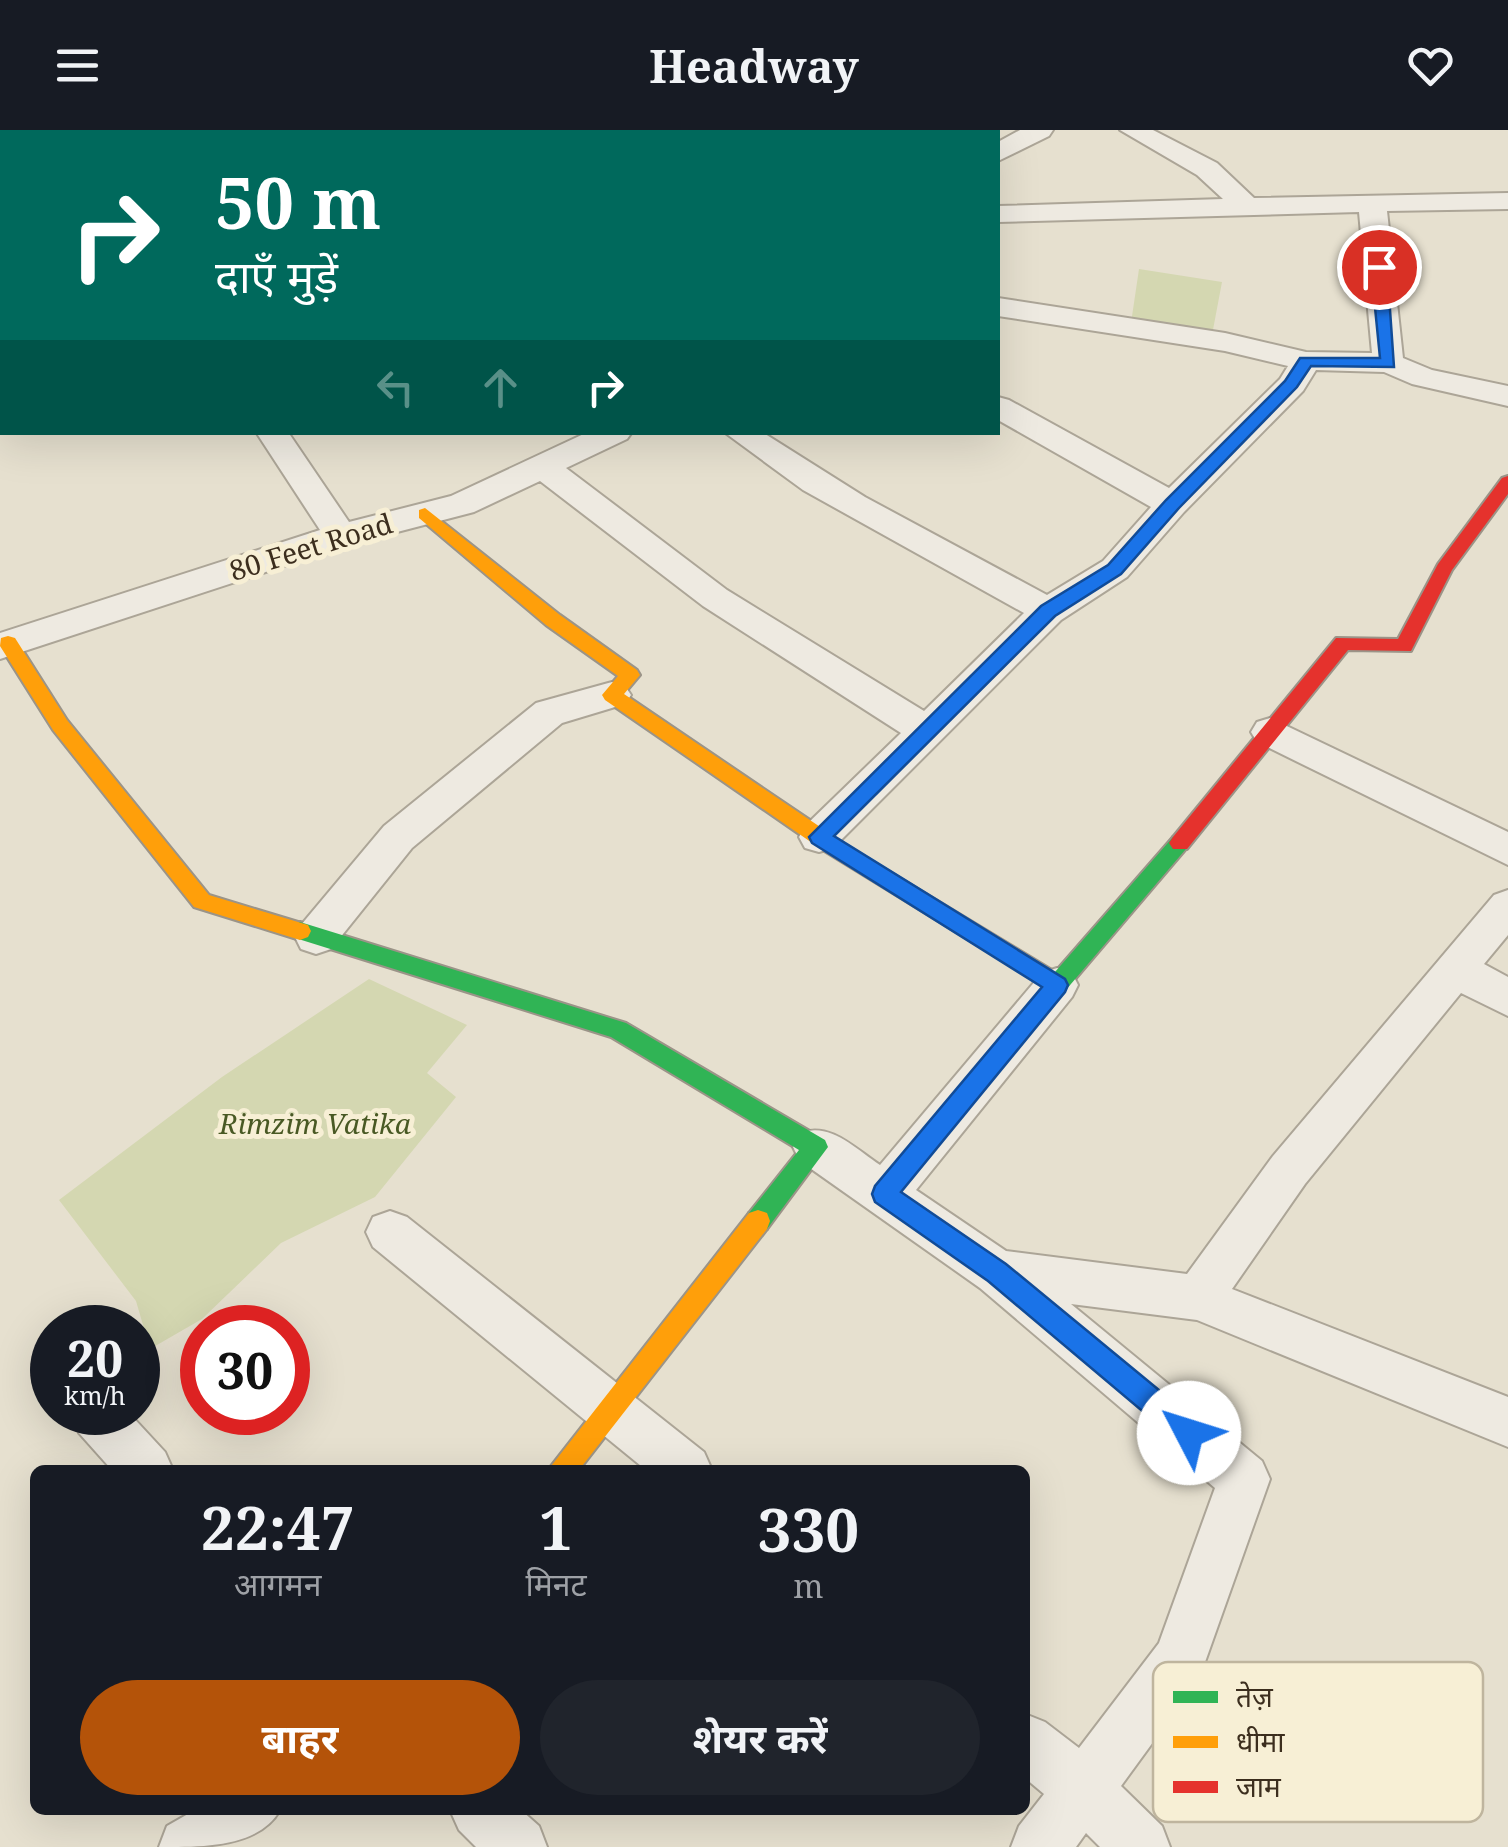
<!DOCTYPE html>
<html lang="hi">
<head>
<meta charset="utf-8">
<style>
  body { margin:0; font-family:"Noto Serif","Noto Sans Devanagari",serif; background:#20242c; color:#f1f3f6; height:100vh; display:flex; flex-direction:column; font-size:38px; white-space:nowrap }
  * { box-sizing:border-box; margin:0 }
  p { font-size:32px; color:#9ea1a6 }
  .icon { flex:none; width:55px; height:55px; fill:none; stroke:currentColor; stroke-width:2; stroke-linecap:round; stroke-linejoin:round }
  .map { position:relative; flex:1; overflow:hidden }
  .drawer { position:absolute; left:30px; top:1335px; width:1000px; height:350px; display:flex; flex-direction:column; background:#171b24; border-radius:15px; box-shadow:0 10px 40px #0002 }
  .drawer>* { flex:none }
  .guide { position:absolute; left:0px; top:0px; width:1000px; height:305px; box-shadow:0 10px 40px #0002; background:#00695c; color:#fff; overflow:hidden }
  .speed { position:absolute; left:30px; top:1175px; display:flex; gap:20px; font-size:50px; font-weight:700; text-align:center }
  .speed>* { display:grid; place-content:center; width:130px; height:130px; border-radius:50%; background:#171b24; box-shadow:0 10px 40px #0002; line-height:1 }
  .speed small { font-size:25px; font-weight:400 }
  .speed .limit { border:15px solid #d22; background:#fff; color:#111 }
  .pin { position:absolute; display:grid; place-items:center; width:85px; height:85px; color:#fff; margin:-42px; border:5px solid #fff; border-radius:50%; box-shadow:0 2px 10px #0007 }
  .me { position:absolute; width:110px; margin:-55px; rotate:310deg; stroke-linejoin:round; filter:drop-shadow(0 0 8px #0008) }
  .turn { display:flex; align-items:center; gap:35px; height:210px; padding:0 50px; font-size:45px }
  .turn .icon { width:130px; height:130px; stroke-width:2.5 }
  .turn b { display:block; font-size:70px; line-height:85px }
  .lanes { display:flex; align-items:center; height:95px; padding:0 50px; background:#0003; justify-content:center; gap:50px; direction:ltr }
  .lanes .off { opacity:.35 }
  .eta { display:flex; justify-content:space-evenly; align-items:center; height:170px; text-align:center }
  .eta b { font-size:60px; font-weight:700; line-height:70px }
  .action { display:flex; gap:20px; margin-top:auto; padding:20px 50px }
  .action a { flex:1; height:115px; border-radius:60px; background:#b45309; color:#fff; font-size:40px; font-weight:700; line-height:115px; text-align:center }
  .action a+a { background:#20242c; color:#f1f3f6 }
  header { display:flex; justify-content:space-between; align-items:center; height:130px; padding:0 50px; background:#171b24; font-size:45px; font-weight:700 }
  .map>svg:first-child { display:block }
</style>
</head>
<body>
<header><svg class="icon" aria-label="menu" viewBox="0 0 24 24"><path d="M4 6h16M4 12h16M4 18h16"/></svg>Headway<svg class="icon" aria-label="heart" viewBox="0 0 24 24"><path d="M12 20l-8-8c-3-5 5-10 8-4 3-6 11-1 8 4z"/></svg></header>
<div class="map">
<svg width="1508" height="1717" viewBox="0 0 1508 1717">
  <rect width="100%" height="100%" fill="#e6e0cf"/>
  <!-- green -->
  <path fill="#d4d7b1" d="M1139 139 1222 152 1212 205 1131 193Z
    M369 849 467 895 427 943 456 967 375 1067 281 1113 202 1189 150 1219 136 1171 59 1070 222 947Z"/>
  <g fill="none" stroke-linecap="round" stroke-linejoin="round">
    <!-- street casing -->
    <g stroke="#aca597" stroke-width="4">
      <path id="street" d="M0 0H26V2H2V6Z
        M176 0H203L204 2H177Z
        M843 0H871L872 2H844Z
        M1020 0H1053L1049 6 998 31V12Z
        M1120 0H1153L1217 33 1254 68 1508 63V79L1387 81 1403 228 1432 240 1508 256V276L1412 254 1384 242 1316 240 1303 261 1184 382 1127 447 1061 490 833 718 819 722 805 718 799 707 805 696 901 603 703 476 540 351 474 382 351 414 0 529V503L320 400 256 302H288L349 392 451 366 588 302H632L627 309 566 338 727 460 924 581 1024 483 803 360 724 302H762L865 367 1047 465 1103 431 1151 377 998 290V267L1009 270 1169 358 1280 249 1288 236 1225 221 998 186V168L1225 203 1306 222 1372 223 1359 82 998 92V76L1223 69 1197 45Z
        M0 138H2V156H0Z
        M2 275V295L0 296V276Z
        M612 552 625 556 631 565 625 574 562 593 412 718 331 819 316 824 301 819 295 807 301 795 384 696 536 573Z
        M1270 588 1508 702V735L1257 612 1251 602 1257 592Z
        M1508 760V805L1484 834 1508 847V886L1461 863 1305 1054 1232 1159 1508 1267V1317L1197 1190 1071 1174 1262 1331 1270 1349 1199 1549 1121 1656 1162 1696 1170 1717H1100L1086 1703 1076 1717H1011L1019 1696 1044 1664 1025 1648V1584L1045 1592 1079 1618 1159 1513 1215 1358 980 1158 800 1031 793 1017 800 1003C831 992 854 1018 880 1035L1042 843 1057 838 1072 843 1078 855 1072 867 916 1060 1006 1121 1187 1144 1273 1026 1494 765Z
        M390 1081 407 1087 704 1322 712 1340H646L373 1117 366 1102 373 1087Z
        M73 1282H128L165 1322 173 1340H112L79 1303Z
        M195 1680H280C259 1717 205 1717 159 1717L167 1696Z
        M450 1680H521L539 1696 547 1717H476L459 1700Z"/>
    </g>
    <!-- fast casing -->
    <g stroke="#9b9488" stroke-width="4">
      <path id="fast" d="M825 703 1055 842 1173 707 1180 705 1191 713 1065 861 1057 864 818 717 814 711Z
        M300 792 626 893 825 1010 828 1017 767 1099 758 1102 749 1099 746 1091 749 1083 799 1020 611 907 292 807 289 801 292 795Z"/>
    </g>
    <!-- slow casing -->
    <g stroke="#9b9488" stroke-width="4">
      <path id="slow" d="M425 378 560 485 637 540 640 545 624 564 832 705 836 711 832 717H818L605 570 602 565 618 546 546 495 419 388V380Z
        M8 506 15 508 67 590 209 765 308 795 311 801 308 807 300 810 194 777 53 600 0 516 1 508Z
        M758 1080 767 1083 770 1091 767 1099 579 1340H548L749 1083Z"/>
    </g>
    <!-- jam casing -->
    <g stroke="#9b9488" stroke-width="4">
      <path id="jam" d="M1508 346V364L1452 440 1411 521 1348 520 1187 719H1173L1169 713 1173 707 1336 508 1398 509 1438 434 1502 348Z"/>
    </g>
    <!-- street -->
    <use href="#street" fill="#eeeae1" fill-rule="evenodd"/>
    <!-- fast -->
    <use href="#fast" fill="#30b455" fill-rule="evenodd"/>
    <!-- slow -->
    <use href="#slow" fill="#ff9f0a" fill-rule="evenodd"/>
    <!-- jam -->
    <use href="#jam" fill="#e5322d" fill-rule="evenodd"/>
  </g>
  <!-- route -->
  <path fill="#1a73e8" stroke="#114b97" stroke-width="2.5" d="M1379 133 1387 137 1394 237 1311 236 1297 257 1179 378 1121 444 1055 486 834 706 1065 849 1068 855 1065 862 901 1062 1006 1134 1199 1293 1203 1303 1199 1312 1189 1316 1179 1312 988 1151 875 1072 872 1064 875 1056 1042 857 812 713 809 707 1041 476 1108 435 1166 370 1285 251 1300 228H1380L1371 137Z"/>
  <g text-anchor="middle" stroke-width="10" stroke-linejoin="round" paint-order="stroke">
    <!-- street labels -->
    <g font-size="28" fill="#3c2e1e" stroke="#f7efd5">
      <text transform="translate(311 417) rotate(-17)" y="10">80 Feet Road</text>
    </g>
    <!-- park labels -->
    <g font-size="28" font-style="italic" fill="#495924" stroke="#f7efd5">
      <text x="315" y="1004">Rimzim Vatika</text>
    </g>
  </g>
  <!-- legend -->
  <rect x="1153" y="1532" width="330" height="160" rx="15" fill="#f7efd5" stroke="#bfb59e" stroke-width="2.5"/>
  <rect x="1173" y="1561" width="45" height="12" fill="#30b455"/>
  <rect x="1173" y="1606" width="45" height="12" fill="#ff9f0a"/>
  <rect x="1173" y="1651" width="45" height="12" fill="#e5322d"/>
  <g font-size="28" fill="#3c2e1e">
    <text x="1236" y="1577">तेज़</text>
    <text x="1236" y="1622">धीमा</text>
    <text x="1236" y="1667">जाम</text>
  </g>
</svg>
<div class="speed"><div>20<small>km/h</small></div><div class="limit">30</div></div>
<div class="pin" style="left:1379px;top:137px;background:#d93025"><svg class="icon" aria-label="arrive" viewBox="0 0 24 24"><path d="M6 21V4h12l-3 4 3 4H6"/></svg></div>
<svg class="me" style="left:1189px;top:1303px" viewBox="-20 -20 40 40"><circle r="19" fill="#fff"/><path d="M0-13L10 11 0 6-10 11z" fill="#1a73e8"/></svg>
<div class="guide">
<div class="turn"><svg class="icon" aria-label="right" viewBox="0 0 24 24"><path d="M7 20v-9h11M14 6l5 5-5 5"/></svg><div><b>50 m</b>दाएँ मुड़ें</div></div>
<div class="lanes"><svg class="icon off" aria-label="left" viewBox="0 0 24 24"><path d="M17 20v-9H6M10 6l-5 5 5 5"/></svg><svg class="icon off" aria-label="ahead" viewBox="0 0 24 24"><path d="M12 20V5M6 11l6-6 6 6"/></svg><svg class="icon" aria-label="right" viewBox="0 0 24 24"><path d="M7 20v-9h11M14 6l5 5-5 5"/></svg></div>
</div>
<section class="drawer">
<div class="eta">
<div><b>22:47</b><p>आगमन</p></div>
<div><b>1</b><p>मिनट</p></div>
<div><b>330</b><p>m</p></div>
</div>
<div class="action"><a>बाहर</a><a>शेयर करें</a></div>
</section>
</div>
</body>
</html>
